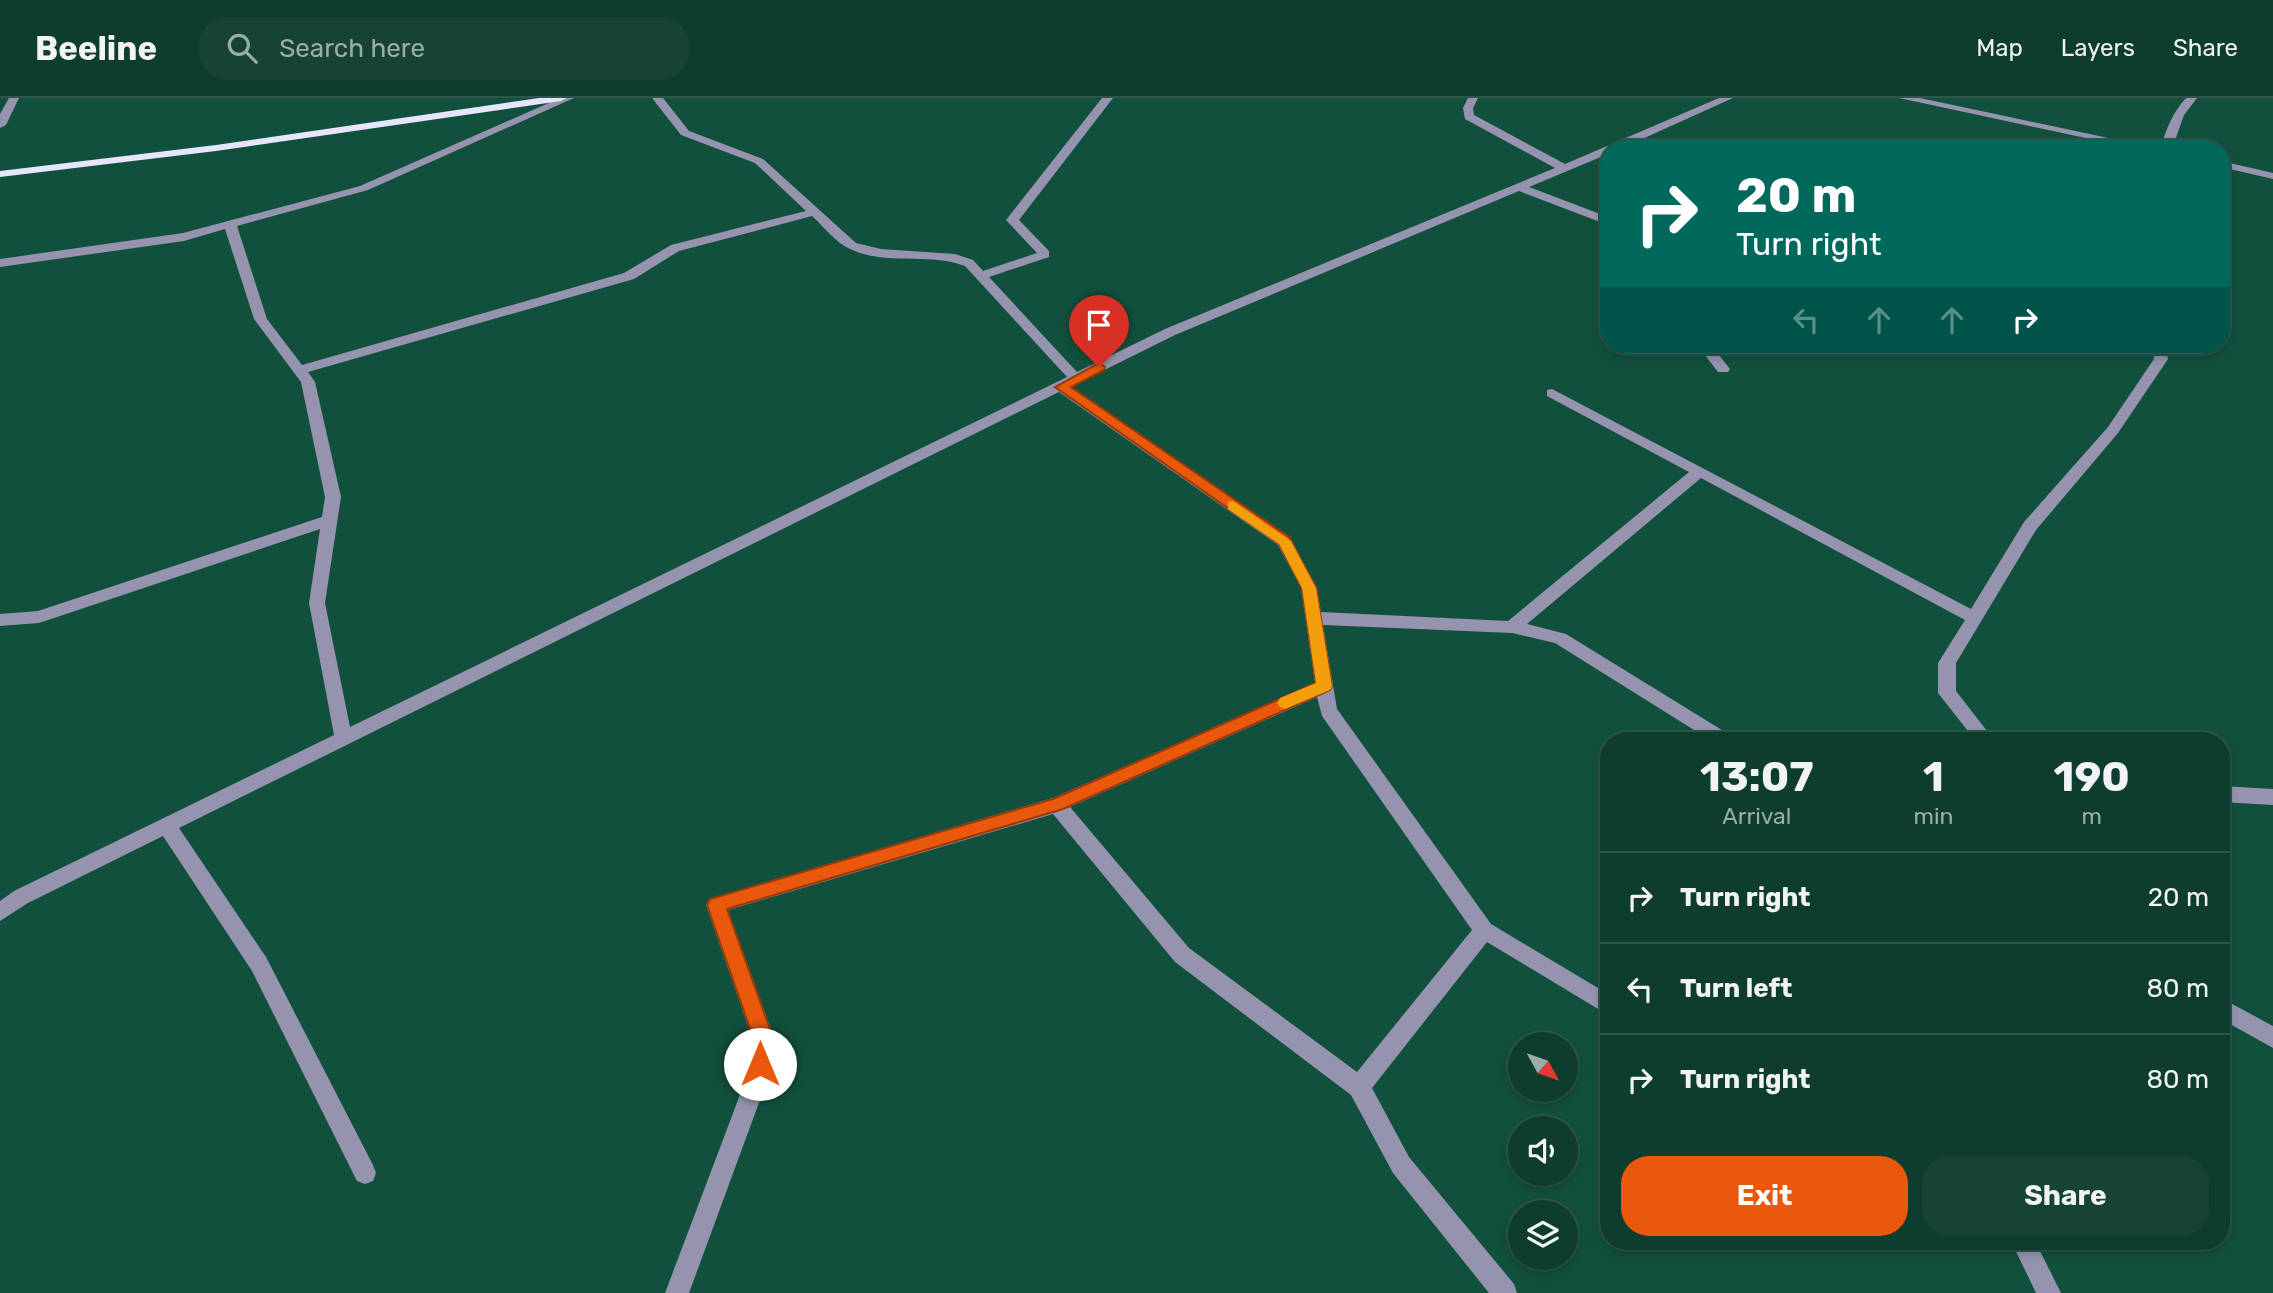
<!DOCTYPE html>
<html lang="en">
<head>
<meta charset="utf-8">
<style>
  body { margin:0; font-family:Rubik,sans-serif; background:#174336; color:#f1f3f6; height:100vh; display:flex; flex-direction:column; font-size:26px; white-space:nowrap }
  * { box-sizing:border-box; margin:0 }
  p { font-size:23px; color:#9badaa }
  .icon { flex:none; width:38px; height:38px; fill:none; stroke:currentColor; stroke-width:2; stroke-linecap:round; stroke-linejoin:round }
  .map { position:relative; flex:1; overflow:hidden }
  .drawer { position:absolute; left:1600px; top:634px; width:630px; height:518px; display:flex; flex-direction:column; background:#0e3c2e; border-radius:28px; box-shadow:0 4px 10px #0003,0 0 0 2px #2e564a }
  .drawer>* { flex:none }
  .hud { position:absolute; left:1600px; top:42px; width:630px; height:214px; border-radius:28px; box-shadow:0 4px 10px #0003,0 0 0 2px #2e564a; background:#00695c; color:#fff; overflow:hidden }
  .needle { width:46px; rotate:130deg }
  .buttons { position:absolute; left:1508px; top:934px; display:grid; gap:14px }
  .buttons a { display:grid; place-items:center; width:70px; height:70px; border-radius:50%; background:#0e3c2e; box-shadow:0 4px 10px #0003,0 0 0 2px #2e564a; font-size:35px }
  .pin { position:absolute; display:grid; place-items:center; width:60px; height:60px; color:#fff; margin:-72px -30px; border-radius:50% 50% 50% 0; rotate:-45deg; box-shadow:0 0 7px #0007 }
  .pin .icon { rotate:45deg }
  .me { position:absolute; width:77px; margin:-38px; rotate:0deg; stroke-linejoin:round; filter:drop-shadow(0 0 5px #0008) }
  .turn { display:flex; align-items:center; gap:24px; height:147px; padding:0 21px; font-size:32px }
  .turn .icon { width:91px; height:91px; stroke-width:2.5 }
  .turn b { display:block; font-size:49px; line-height:60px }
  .lanes { display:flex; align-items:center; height:66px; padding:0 21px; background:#0003; justify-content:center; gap:35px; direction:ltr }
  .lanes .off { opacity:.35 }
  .eta { display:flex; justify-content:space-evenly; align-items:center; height:119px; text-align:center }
  .eta b { font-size:42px; font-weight:700; line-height:49px }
  .primary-button { display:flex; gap:14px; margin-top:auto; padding:14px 21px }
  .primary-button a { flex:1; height:80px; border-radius:28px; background:#ea580c; color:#fff; font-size:28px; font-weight:700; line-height:80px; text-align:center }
  .primary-button a+a { background:#174336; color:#f1f3f6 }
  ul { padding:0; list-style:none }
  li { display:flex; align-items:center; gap:21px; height:91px; padding:0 21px; border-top:2px solid #2e564a }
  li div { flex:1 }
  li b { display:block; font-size:26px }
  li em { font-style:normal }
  header { display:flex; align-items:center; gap:42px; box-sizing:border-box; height:98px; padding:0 35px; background:#0e3c2e; border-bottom:2px solid #2e564a }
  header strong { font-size:33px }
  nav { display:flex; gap:38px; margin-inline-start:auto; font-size:24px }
  .search { width:490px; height:63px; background:#174336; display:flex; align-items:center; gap:18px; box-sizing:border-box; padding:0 24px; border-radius:28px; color:#9badaa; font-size:26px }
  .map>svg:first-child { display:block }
</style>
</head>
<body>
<header>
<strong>Beeline</strong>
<div class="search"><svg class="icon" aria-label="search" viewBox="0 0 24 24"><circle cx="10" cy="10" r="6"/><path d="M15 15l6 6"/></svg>Search here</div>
<nav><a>Map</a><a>Layers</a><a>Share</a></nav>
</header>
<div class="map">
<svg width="2273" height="1195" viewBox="0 0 2273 1195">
  <rect width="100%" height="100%" fill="#12503e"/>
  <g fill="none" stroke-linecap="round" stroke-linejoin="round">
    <!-- minor -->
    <path fill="#9593ae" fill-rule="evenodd" d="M9 0H19L6 27 0 30V16Z
      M560 0H574L368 92 237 128 267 221 302 267 624 175 671 147 806 113 755 65 681 37 652 0H663L689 33 763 61 856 145 881 151 955 156 973 162 983 173 1037 155 1006 122 1102 0H1113L1019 122 1049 153V159L989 179 1077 274 1165 231 1555 70 1465 21 1463 10 1468 0H1478L1473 10 1474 17 1565 66 1719 0H1733L1620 51H1608V56L1529 89 1608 119V127L1519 93 1175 237 1070 289 1290 439 1317 490 1321 514 1508 523 1689 374 1547 298V292L1552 291 1971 511 2024 424 2108 329 2154 261 2151 247H2165L2168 261 2118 335 2036 432 1956 565V593L1994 642H1975L1938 595V565L1965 522 1701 380 1527 526 1566 536 1730 637 1733 642H1710L1555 545 1512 535 1323 527 1337 611 1491 826 1608 896V917L1487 844 1372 990 1409 1059 1514 1186 1517 1195H1489L1393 1075 1351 997 1175 864 1053 716 728 812 777 948 760 1002 689 1195H665L738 1002 755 948 706 807 709 801 1053 700 1315 585 1301 490 1278 447 1059 294 179 730 266 859 373 1067 376 1075 373 1083 365 1086 357 1083 252 873 163 738 28 805 0 823V803L14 793 334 637 309 505 320 431 39 525 0 528V516L38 513 322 419 325 399 301 284 254 221 225 131 184 143 0 169V161L183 135 360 88ZM812 118C823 128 836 145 850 151 885 168 928 154 965 168L1067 279 350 629 325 505 341 399 315 284 308 274 634 181 679 153ZM1317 599 1322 618 1472 832 1357 974 1189 850 1070 709Z
      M1899 0H1920L2160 51C2166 32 2172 15 2186 0H2197L2184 17 2172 51H2137Z
      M2221 63 2273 75V81L2221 69Z
      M1697 247H1711L1730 271 1728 274H1718Z
      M2221 688 2273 691V707L2221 704Z
      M2221 900 2273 928V950L2221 921Z
      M2011 1143H2035L2061 1195H2036Z"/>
    <!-- major -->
    <path fill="#e6e5fb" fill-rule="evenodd" d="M539 0H566L561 3 216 53 0 79V73L216 47Z"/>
  </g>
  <!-- route -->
  <path fill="#ea580c" stroke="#983908" stroke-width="2" d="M1099 265 1105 269 1104 272 1071 289 1289 439 1316 490 1332 588 1330 592 1063 711 727 811 776 948 767 973 760 976 753 973 751 966 756 948 707 807 710 801 1053 701 1316 585 1302 490 1279 446 1055 289Z"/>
  <!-- slow -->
  <path fill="#f59e0b" d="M1233 403 1291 443 1316 490 1332 588 1330 592 1285 611 1280 609 1277 605 1280 600 1316 585 1302 490 1279 446 1228 411V404Z"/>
</svg>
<div class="buttons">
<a><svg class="needle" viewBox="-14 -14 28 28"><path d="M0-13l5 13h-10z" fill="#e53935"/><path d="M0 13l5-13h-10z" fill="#9badaa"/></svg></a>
<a><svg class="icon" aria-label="sound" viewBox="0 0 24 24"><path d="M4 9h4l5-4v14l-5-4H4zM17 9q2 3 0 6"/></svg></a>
<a><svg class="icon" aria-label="layers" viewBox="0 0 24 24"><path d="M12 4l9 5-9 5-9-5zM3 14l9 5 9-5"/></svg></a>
</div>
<div class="pin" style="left:1099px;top:269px;background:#d93025"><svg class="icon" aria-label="arrive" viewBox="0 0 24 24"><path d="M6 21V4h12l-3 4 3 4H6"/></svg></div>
<svg class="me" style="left:760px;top:966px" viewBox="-20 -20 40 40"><circle r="19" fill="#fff"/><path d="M0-13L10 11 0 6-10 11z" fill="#ea580c"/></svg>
<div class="hud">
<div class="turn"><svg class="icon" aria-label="right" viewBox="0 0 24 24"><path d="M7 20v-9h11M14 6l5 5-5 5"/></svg><div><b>20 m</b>Turn right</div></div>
<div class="lanes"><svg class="icon off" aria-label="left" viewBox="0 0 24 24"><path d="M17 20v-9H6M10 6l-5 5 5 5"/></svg><svg class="icon off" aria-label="ahead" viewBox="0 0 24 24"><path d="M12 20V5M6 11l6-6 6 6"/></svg><svg class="icon off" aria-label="ahead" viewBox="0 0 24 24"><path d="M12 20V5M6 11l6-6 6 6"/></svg><svg class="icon" aria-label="right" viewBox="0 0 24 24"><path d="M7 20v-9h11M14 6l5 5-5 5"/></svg></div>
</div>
<section class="drawer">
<div class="eta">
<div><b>13:07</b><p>Arrival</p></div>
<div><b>1</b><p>min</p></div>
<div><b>190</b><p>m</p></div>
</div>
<ul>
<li><svg class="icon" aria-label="right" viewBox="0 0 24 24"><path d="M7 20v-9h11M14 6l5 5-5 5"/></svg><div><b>Turn right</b></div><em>20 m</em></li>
<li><svg class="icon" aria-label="left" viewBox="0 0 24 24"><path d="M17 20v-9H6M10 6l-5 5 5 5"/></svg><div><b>Turn left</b></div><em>80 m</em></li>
<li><svg class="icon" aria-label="right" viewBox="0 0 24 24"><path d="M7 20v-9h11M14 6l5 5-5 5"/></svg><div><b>Turn right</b></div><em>80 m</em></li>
</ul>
<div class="primary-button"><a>Exit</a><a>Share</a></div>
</section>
</div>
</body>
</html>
